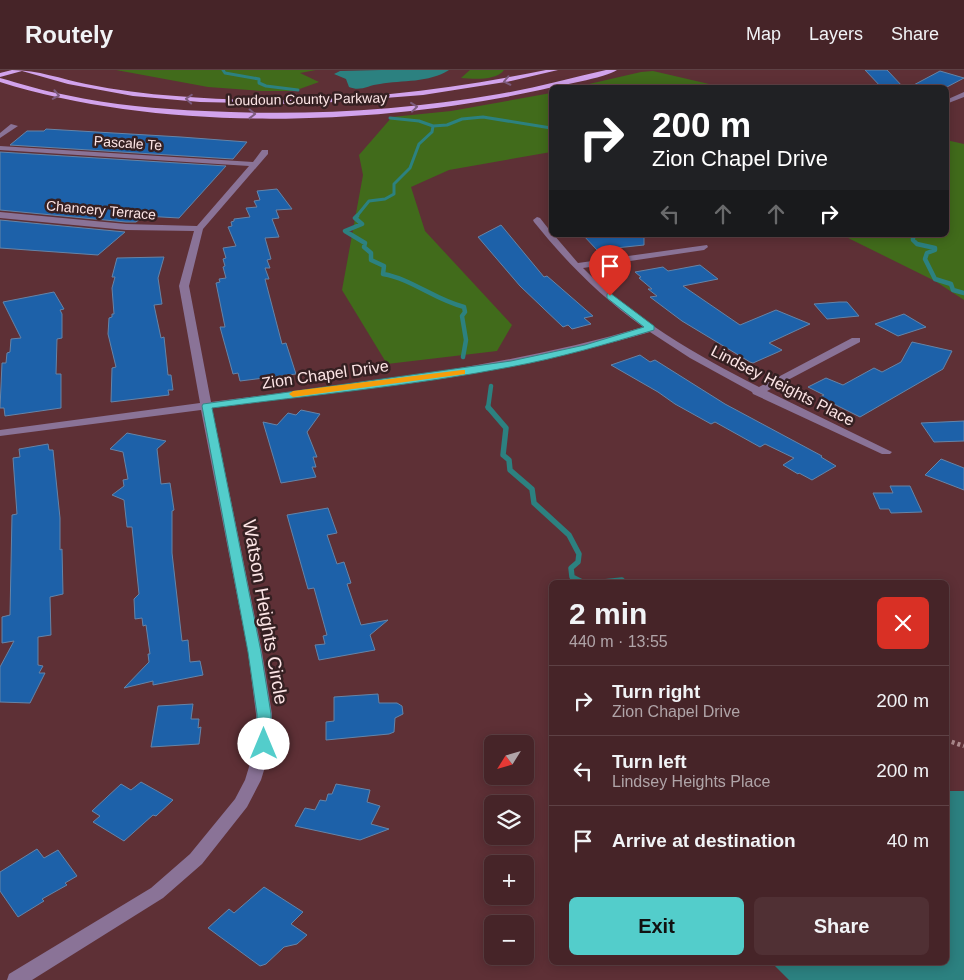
<!DOCTYPE html>
<html lang="en">
<head>
<meta charset="utf-8">
<style>
  body { margin:0; font-family:Helvetica,sans-serif; background:#503034; color:#f1f3f6; height:100vh; display:flex; flex-direction:column; font-size:19px; white-space:nowrap }
  * { box-sizing:border-box; margin:0 }
  p { font-size:16px; color:#b0a4a8 }
  .icon { flex:none; width:28px; height:28px; fill:none; stroke:currentColor; stroke-width:2; stroke-linecap:round; stroke-linejoin:round }
  .map { position:relative; flex:1; overflow:hidden }
  .side { position:absolute; left:549px; top:510px; width:400px; height:385px; display:flex; flex-direction:column; background:#462428; border-radius:8px; box-shadow:0 2px 12px #0003,0 0 0 1px #5e4145 }
  .side>* { flex:none }
  .guide { position:absolute; left:549px; top:15px; width:400px; height:152px; border-radius:8px; box-shadow:0 2px 12px #0003,0 0 0 1px #5e4145; background:#202124; color:#fff; overflow:hidden }
  .needle { width:32px; rotate:233deg }
  .tools { position:absolute; left:484px; top:665px; display:grid; gap:10px }
  .tools a { display:grid; place-items:center; width:50px; height:50px; border-radius:8px; background:#462428; box-shadow:0 2px 12px #0003,0 0 0 1px #5e4145; font-size:25px }
  .pin { position:absolute; display:grid; place-items:center; width:42px; height:42px; color:#fff; margin:-51px -21px; border-radius:50% 50% 50% 0; rotate:-45deg; box-shadow:0 0 5px #0007 }
  .pin .icon { rotate:45deg }
  .me { position:absolute; width:55px; margin:-28px; rotate:0deg; stroke-linejoin:round; filter:drop-shadow(0 0 4px #0008) }
  .turn { display:flex; align-items:center; gap:18px; height:105px; padding:0 20px; font-size:22px }
  .turn .icon { width:65px; height:65px; stroke-width:2.5 }
  .turn b { display:block; font-size:35px; line-height:42px }
  .lanes { display:flex; align-items:center; height:48px; padding:0 20px; background:#0003; justify-content:center; gap:25px; direction:ltr }
  .lanes .off { opacity:.35 }
  .round { display:grid; place-items:center; flex:none; width:52px; height:52px; border-radius:8px; background:#503034 }
  .headline { display:flex; align-items:center; justify-content:space-between; height:85px; padding:0 20px }
  h1 { font-size:30px; font-weight:700; line-height:38px }
  .cta { display:flex; gap:10px; margin-top:auto; padding:10px 20px }
  .cta a { flex:1; height:58px; border-radius:8px; background:#53cdcb; color:#111; font-size:20px; font-weight:700; line-height:58px; text-align:center }
  .cta a+a { background:#503034; color:#f1f3f6 }
  ul { padding:0; list-style:none }
  li { display:flex; align-items:center; gap:15px; height:70px; padding:0 20px; border-top:1px solid #5e4145 }
  li div { flex:1 }
  li b { display:block; font-size:19px }
  li em { font-style:normal }
  header { display:flex; align-items:center; gap:30px; box-sizing:border-box; height:70px; padding:0 25px; background:#462428; border-bottom:1px solid #5e4145 }
  header strong { font-size:24px }
  nav { display:flex; gap:28px; margin-inline-start:auto; font-size:18px }
  .map>svg:first-child { display:block }
</style>
</head>
<body>
<header>
<strong>Routely</strong>
<nav><a>Map</a><a>Layers</a><a>Share</a></nav>
</header>
<div class="map">
<svg width="964" height="910" viewBox="0 0 964 910">
  <rect width="100%" height="100%" fill="#5e3036"/>
  <!-- green -->
  <path fill="#416b1b" d="M116 0H316L300 3 319 12 294 21H262L208 17Z
    M470 0H504C496 11 473 9 461 8Z
    M653 1 722 17H576L641 2Z
    M551 23V82L449 100 411 117 425 161 512 255 497 281 387 294 342 220 363 105 359 85 392 47 451 41Z
    M946 70 964 74V230L935 211 842 165H946Z"/>
  <!-- water -->
  <path fill="#2c8180" d="M381 0H449C429 13 402 10 380 14 368 15 361 22 349 17L346 9 334 4 340 1Z
    M946 721H964V910H789L772 893 946 892Z"/>
  <g fill="none" stroke-linecap="round" stroke-linejoin="round">
    <!-- stream-far2 -->
    <path stroke="#2c8180" stroke-width="3" d="M223 0 225 3 259 9V13L266 16 298 20
      M390 48 419 51 433 56 447 55 462 49 483 47 551 58
      M356 147 369 131 385 129 394 124V114L410 98 419 74 432 62 433 56"/>
    <!-- stream-far1 -->
    <path stroke="#2c8180" stroke-width="4.5" d="M357 146 355 148 362 154 345 161 365 173 364 177 371 183V190L384 196 383 204C412 209 435 230 464 237L465 242 462 246 466 270 463 287
      M913 165V170L917 174 935 178
      M935 178V180L927 183 925 189 935 209 951 214 953 220 964 223
      M488 338 491 316"/>
    <!-- stream -->
    <path stroke="#2c8180" stroke-width="5.5" d="M488 337 506 358 503 385 509 390 510 400 532 419 534 433 569 465 579 484 578 492 571 498 572 507 582 512
      M603 512 622 510 623 512"/>
  </g>
  <!-- building -->
  <path fill="#1d61a9" stroke="#6584a8" d="M865 0H887L904 18H882Z
    M940 1 964 8 945 18H908Z
    M46 59 181 67 247 72 233 89 10 75 27 61H44Z
    M0 82 226 96 179 148 144 146 136 152H126L0 140Z
    M277 119 292 139 276 140 279 148 272 149 279 167 265 168 271 189 267 190 270 198H265L269 209H265L282 274 286 273 296 304 240 311 238 303 233 304 220 257H225L216 213 220 212 219 209 226 208 223 197 225 196 223 189 226 188 223 178 236 176 228 157 232 156 231 152 234 151V149L250 147 246 138 257 137 254 131 260 130 257 121Z
    M0 150 125 162 98 185 0 178Z
    M501 155 544 207 547 206 593 246 584 248 591 254 572 259 568 255 563 257 520 216 478 167Z
    M583 165H644V175L597 180Z
    M164 187 158 208 162 234 154 235 161 268 164 267 168 305H171L173 320H168L169 325 111 332 112 298 116 297 108 264 109 248 112 247V244H114L112 218 115 207H112L117 188Z
    M700 195 718 209 683 216 740 255 776 240 810 254 769 273 782 280 778 282 753 293 750 292 682 251 650 227 657 226 648 219H652L639 208 641 207 635 202 663 197 668 201Z
    M54 222 64 239 60 240 62 244V268L57 269 56 304H61V338L5 346 4 338H0L2 293H6L7 283 10 282 11 269 21 268 3 232Z
    M839 232H847L859 246 827 249 814 234Z
    M904 244 926 257 898 266 875 254Z
    M912 272 952 281 943 299 860 347 820 327 824 325 808 317 826 308 843 315 874 298 882 302 901 292Z
    M640 285 650 292 655 290 725 334 822 386 821 387 836 396 812 410 799 403 798 404 783 395 794 388 765 374 760 377 715 352 711 354 675 334 658 322 611 295Z
    M301 340 320 344 307 362 317 387H313L316 397H312L316 407 281 413 263 352 277 355 288 343 296 345Z
    M964 351V371L934 372 921 353Z
    M127 363 166 371 157 379 161 414 170 413 174 440 172 441V483L182 571 188 570 190 592 200 591 203 605 153 615V611L124 618 149 592 148 584H150L146 555 143 556 142 548 135 549 134 529 139 524 132 457H127L124 430 112 425 124 416 123 410 128 409 123 382 110 379Z
    M48 374 49 380H53L60 448V480L62 479 63 524 50 527 51 565 38 567V595L43 596 39 603H45L30 633 0 632V597L14 571 2 573V547L10 545 12 445 17 444 13 388 20 387 19 379Z
    M941 389 964 398V420L925 405Z
    M890 416H910L922 442 891 443 889 439H880L873 423H893Z
    M328 438 337 463 327 465 337 494 344 492 351 513 347 514 361 555 388 550 370 565 375 580 319 590 315 575 325 574 323 566 327 565 314 518 308 519 306 512 287 445Z
    M378 624 379 633H397L402 636 403 644 395 648 394 662 389 664 326 670V652L334 651V627Z
    M193 634 191 649H199L198 658 201 657 199 674 151 677 158 636Z
    M141 712 173 730 156 746 153 745 124 771 93 752 100 746 92 741 121 714 131 720Z
    M336 714 370 720 367 732 380 736 371 754 389 759 360 770 295 756 305 738 315 740 320 730 326 731 328 724H332Z
    M37 779 44 788 58 780 77 806 65 813 67 815 42 829 44 831 18 847 0 821V802Z
    M264 817 303 842 291 854 307 865 297 874 284 877 266 894 260 896 208 858 229 839 234 843Z"/>
  <g fill="none" stroke-linecap="round" stroke-linejoin="round">
    <!-- path -->
    <path stroke="#af8c8f" stroke-width="4.5" stroke-dasharray="3 3" stroke-linecap="butt" d="M946 670 964 676"/>
    <!-- minor -->
    <path fill="#8a7397" fill-rule="evenodd" d="M964 22V27L946 34V30Z
      M11 54 18 56 0 68V63Z
      M0 76 253 92 262 80H268V84L203 159 189 216 211 332C356 313 502 299 643 257 600 226 567 193 534 152L533 150 537 147 540 148 551 162V165H554L578 193 707 175 708 177 704 180 583 198C632 248 696 285 759 317L852 268H860V272L767 321 892 382 890 384H882L753 324 752 322 690 288 650 262C507 304 359 319 212 338L262 582 272 644V674L261 710 247 737 202 794 163 828 32 910H7L9 904 151 818 190 784 235 729 245 710 256 674V644L248 582 201 340 0 366V360L200 333 179 216 194 161 126 160 0 148V142L126 154 197 156 249 96 0 80Z"/>
    <!-- major -->
    <path fill="#d2a3ec" fill-rule="evenodd" d="M12 0C38 0 61 9 86 14 116 20 146 24 176 26 300 37 424 25 546 0H558L511 11 423 25 334 32 290 34 200 32 133 26 68 14 22 1 0 7V3Z
      M606 0H617C605 8 557 16 540 20 376 56 161 63 0 12V8C22 14 43 21 66 25 112 35 158 39 205 41 303 46 402 41 499 24 535 18 570 8 606 0Z"/>
  </g>
  <!-- one-way arrows -->
  <defs><path id="oneway-chevron" d="M-2-3.5L2.5 0L-2 3.5" fill="none" stroke-width="1.6" stroke-linecap="round" stroke-linejoin="round" transform="scale(1.25)"/></defs>
  <g stroke="#7c5b7d">
    <use href="#oneway-chevron" transform="translate(507 11) rotate(168)"/>
    <use href="#oneway-chevron" transform="translate(56 25) rotate(11)"/>
    <use href="#oneway-chevron" transform="translate(189 29) rotate(-176)"/>
    <use href="#oneway-chevron" transform="translate(414 37) rotate(-6)"/>
    <use href="#oneway-chevron" transform="translate(252 44) rotate(1)"/>
  </g>
  <!-- route -->
  <path fill="#53cdcb" stroke="#368584" d="M610 223 654 256V260C607 274 559 288 510 297 412 316 311 325 212 338L261 582 271 644V674L269 678H259L257 674V644L248 582 202 336 203 334 511 291 585 275 644 257 607 228V224Z"/>
  <!-- slow -->
  <path fill="#f59e0b" d="M462 300H465V304L293 327 289 324 293 321Z"/>
  <g text-anchor="middle" stroke-width="5" stroke-linejoin="round" paint-order="stroke">
    <!-- far-street labels -->
    <g font-size="14" fill="#fce4e5" stroke="#352022">
      <text transform="translate(307 29) rotate(-1)" y="5">Loudoun County Parkway</text>
      <text transform="translate(128 73) rotate(4)" y="5">Pascale Te</text>
      <text transform="translate(101 140) rotate(5)" y="5">Chancery Terrace</text>
    </g>
    <!-- street labels -->
    <g font-size="16" fill="#fce4e5" stroke="#352022">
      <text transform="translate(325 304) rotate(-8)" y="6">Zion Chapel Drive</text>
      <text transform="translate(783 315) rotate(27)" y="6">Lindsey Heights Place</text>
    </g>
    <!-- near-street labels -->
    <g font-size="19" fill="#fce4e5" stroke="#352022">
      <text transform="translate(266 542) rotate(80)" y="7">Watson Heights Circle</text>
    </g>
  </g>
</svg>
<div class="tools">
<a><svg class="needle" viewBox="-14 -14 28 28"><path d="M0-13l5 13h-10z" fill="#e53935"/><path d="M0 13l5-13h-10z" fill="#b0a4a8"/></svg></a>
<a><svg class="icon" aria-label="layers" viewBox="0 0 24 24"><path d="M12 4l9 5-9 5-9-5zM3 14l9 5 9-5"/></svg></a>
<a>+</a>
<a>−</a>
</div>
<div class="pin" style="left:610px;top:226px;background:#d93025"><svg class="icon" aria-label="arrive" viewBox="0 0 24 24"><path d="M6 21V4h12l-3 4 3 4H6"/></svg></div>
<svg class="me" style="left:264px;top:674px" viewBox="-20 -20 40 40"><circle r="19" fill="#fff"/><path d="M0-13L10 11 0 6-10 11z" fill="#53cdcb"/></svg>
<div class="guide">
<div class="turn"><svg class="icon" aria-label="right" viewBox="0 0 24 24"><path d="M7 20v-9h11M14 6l5 5-5 5"/></svg><div><b>200 m</b>Zion Chapel Drive</div></div>
<div class="lanes"><svg class="icon off" aria-label="left" viewBox="0 0 24 24"><path d="M17 20v-9H6M10 6l-5 5 5 5"/></svg><svg class="icon off" aria-label="ahead" viewBox="0 0 24 24"><path d="M12 20V5M6 11l6-6 6 6"/></svg><svg class="icon off" aria-label="ahead" viewBox="0 0 24 24"><path d="M12 20V5M6 11l6-6 6 6"/></svg><svg class="icon" aria-label="right" viewBox="0 0 24 24"><path d="M7 20v-9h11M14 6l5 5-5 5"/></svg></div>
</div>
<section class="side">
<div class="headline"><div><h1>2 min</h1><p>440 m · 13:55</p></div><a class="round" style="background:#d93025;color:#fff"><svg class="icon" aria-label="close" viewBox="0 0 24 24"><path d="M6 6l12 12M18 6L6 18"/></svg></a></div>
<ul>
<li><svg class="icon" aria-label="right" viewBox="0 0 24 24"><path d="M7 20v-9h11M14 6l5 5-5 5"/></svg><div><b>Turn right</b><p>Zion Chapel Drive</p></div><em>200 m</em></li>
<li><svg class="icon" aria-label="left" viewBox="0 0 24 24"><path d="M17 20v-9H6M10 6l-5 5 5 5"/></svg><div><b>Turn left</b><p>Lindsey Heights Place</p></div><em>200 m</em></li>
<li><svg class="icon" aria-label="arrive" viewBox="0 0 24 24"><path d="M6 21V4h12l-3 4 3 4H6"/></svg><div><b>Arrive at destination</b></div><em>40 m</em></li>
</ul>
<div class="cta"><a>Exit</a><a>Share</a></div>
</section>
</div>
</body>
</html>
